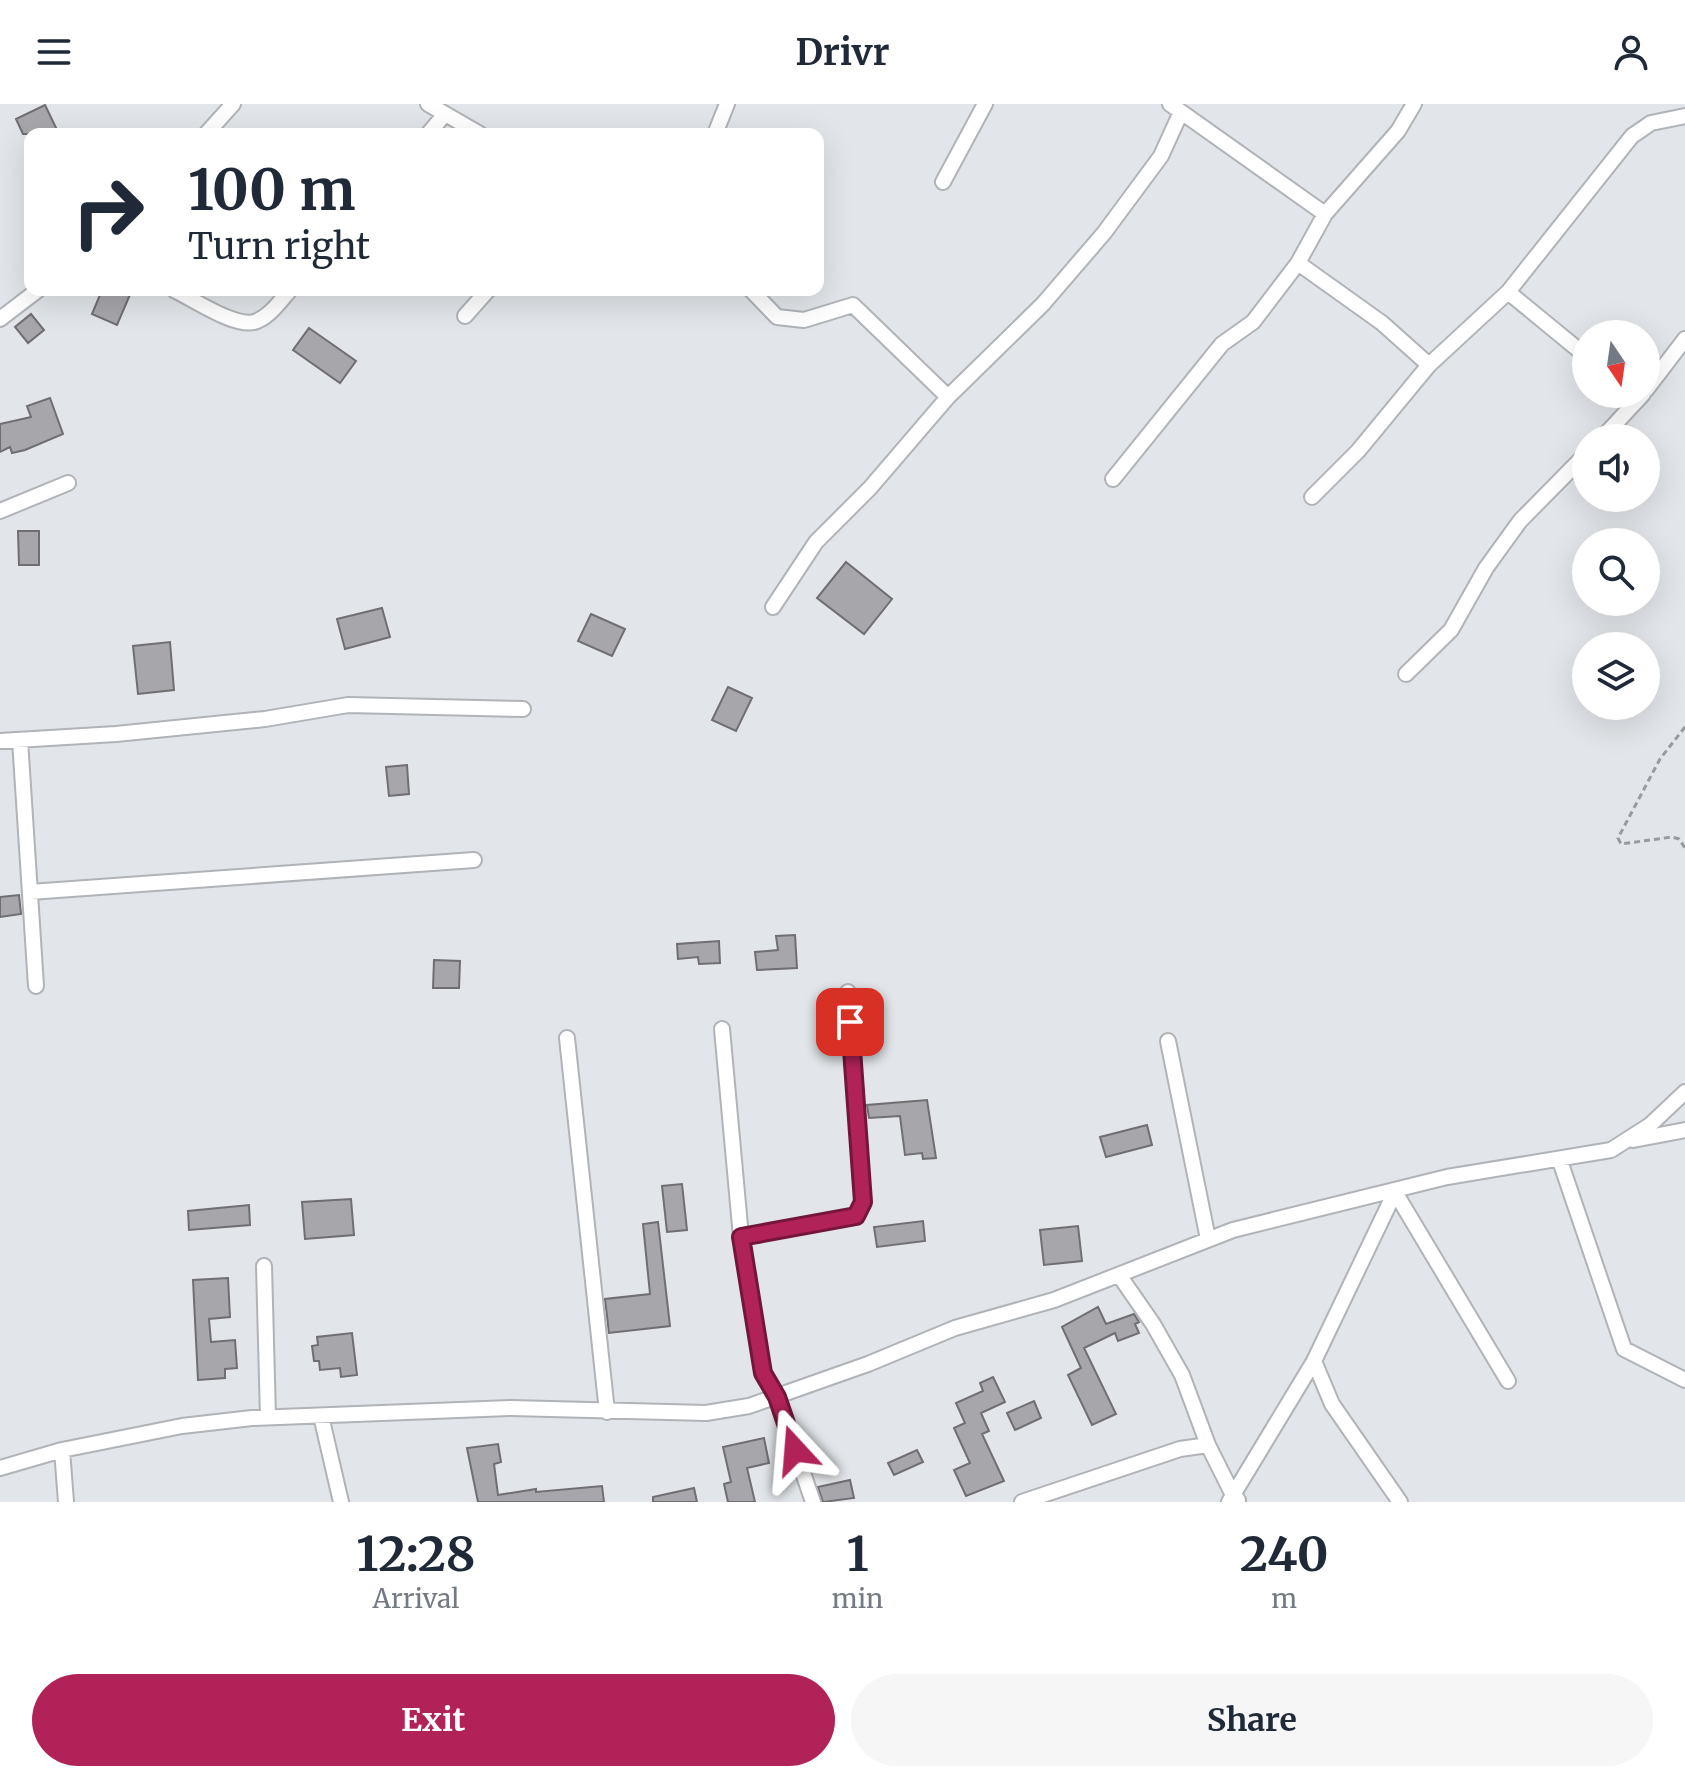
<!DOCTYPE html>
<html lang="en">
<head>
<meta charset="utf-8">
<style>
  body { margin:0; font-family:Merriweather,serif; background:#f6f6f7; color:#1f2937; height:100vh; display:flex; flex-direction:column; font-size:30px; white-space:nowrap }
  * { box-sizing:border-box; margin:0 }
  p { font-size:26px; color:#747a83 }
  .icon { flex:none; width:44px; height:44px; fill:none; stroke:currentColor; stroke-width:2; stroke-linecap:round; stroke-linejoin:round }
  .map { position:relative; height:1398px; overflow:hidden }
  .details { display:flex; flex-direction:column; background:#fff; flex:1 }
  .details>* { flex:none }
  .hud { position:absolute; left:24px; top:24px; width:800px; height:168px; border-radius:16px; box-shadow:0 8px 32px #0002; background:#fff; color:#1f2937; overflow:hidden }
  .needle { width:52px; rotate:167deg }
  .buttons { position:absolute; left:1572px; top:216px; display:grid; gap:16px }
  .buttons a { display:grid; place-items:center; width:88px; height:88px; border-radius:50%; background:#fff; box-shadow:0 8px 32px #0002; font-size:40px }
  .pin { position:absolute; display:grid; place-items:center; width:68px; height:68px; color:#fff; margin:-34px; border-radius:16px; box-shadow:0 4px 12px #0006 }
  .me { position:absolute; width:88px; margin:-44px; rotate:341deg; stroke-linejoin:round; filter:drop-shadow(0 0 6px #0008) }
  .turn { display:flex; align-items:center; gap:28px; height:168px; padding:0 32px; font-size:36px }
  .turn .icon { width:104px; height:104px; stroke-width:2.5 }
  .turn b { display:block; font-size:56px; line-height:68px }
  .eta { display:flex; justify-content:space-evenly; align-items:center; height:136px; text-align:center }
  .eta b { font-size:48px; font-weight:700; line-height:56px }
  .primary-button { display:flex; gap:16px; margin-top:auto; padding:16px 32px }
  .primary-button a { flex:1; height:92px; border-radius:48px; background:#b12259; color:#fff; font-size:32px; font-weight:700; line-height:92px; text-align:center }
  .primary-button a+a { background:#f6f6f7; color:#1f2937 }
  header { display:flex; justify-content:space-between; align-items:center; height:104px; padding:0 32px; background:#fff; font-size:36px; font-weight:700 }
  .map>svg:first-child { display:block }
</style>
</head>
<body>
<header><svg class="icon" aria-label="menu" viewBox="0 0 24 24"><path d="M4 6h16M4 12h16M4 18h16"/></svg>Drivr<svg class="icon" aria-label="person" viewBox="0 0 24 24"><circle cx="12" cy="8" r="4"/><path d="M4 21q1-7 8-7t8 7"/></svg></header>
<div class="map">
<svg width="1685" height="1398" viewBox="0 0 1685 1398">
  <rect width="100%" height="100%" fill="#e2e5e9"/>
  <!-- building -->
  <path fill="#a7a6aa" stroke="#706e72" stroke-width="2" d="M45 1 59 30H23L16 15Z
    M102 186H132L117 221 92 210Z
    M31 210 44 226 28 239 15 223Z
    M309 224 356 257 340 279 293 246Z
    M50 294 63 330 25 346 12 349 10 343 0 348V320L31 313 27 302Z
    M18 427H39V461H19Z
    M846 458 892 495 864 530 817 494Z
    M382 504 390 533 345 545 337 515Z
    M591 510 625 525 612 552 578 537Z
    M170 538 174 586 138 590 133 542Z
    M728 583 752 594 736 627 712 616Z
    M407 661 409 690 389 692 386 663Z
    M19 791 21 810 0 813V793Z
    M795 831 797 864 757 866 755 848 778 846 776 832Z
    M719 837 720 859 699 860 698 853 678 855 677 840Z
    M434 856 460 857 459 884H433Z
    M927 996 936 1054 923 1055 922 1049 905 1051 900 1012 869 1014 867 1001Z
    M1147 1021 1152 1041 1106 1053 1100 1033Z
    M682 1080 687 1126 667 1128 662 1082Z
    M351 1095 354 1131 305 1135 302 1098Z
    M249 1101 250 1121 189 1126 188 1107Z
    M923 1117 925 1137 877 1143 874 1123Z
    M658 1118 670 1222 609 1229 605 1195 650 1190 643 1120Z
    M1078 1122 1082 1157 1044 1161 1040 1126Z
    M228 1174 230 1213 209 1215 211 1238 235 1236 237 1264 225 1265V1274L198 1276 193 1176Z
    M1098 1203 1106 1220 1134 1210 1139 1218 1135 1220 1139 1229 1118 1237 1115 1229 1084 1244 1116 1310 1092 1321 1068 1271 1081 1264 1062 1223Z
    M352 1229 357 1271 341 1273 340 1264 320 1266 319 1257H314L312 1242 318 1241 317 1233Z
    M993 1273 1005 1298 981 1309 989 1327 982 1330 1004 1377 966 1392 954 1366 970 1359 954 1324 965 1319 956 1299 983 1287 980 1279Z
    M1034 1297 1041 1314 1015 1326 1007 1309Z
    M764 1334 769 1359 747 1364 755 1398H728L724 1380 731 1378 723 1343Z
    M498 1340 501 1358 494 1360 498 1391 536 1385V1388L602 1382 604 1398H478L467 1344Z
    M917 1346 923 1358 894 1371 888 1359Z
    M850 1376 854 1394 823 1398 818 1383Z
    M694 1384 697 1398H653V1393Z"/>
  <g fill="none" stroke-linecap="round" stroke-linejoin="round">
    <!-- minor casing -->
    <g stroke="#b0b3b7" stroke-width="18">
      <path id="minor" d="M428 0 480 30
        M1170 0 1325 110
        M206 30 233 0
        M428 30 445 10
        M715 30 727 0
        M943 78 985 0
        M1298 159 1382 219 1429 261
        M174 186C193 195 238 226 257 217 271 211 280 197 290 186
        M751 186 777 213 804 216 853 201 948 293
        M1508 188 1632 32 1651 19 1685 12
        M465 212 488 186
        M0 215 38 186
        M1646 286 1685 235
        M1602 334 1643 290
        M1113 375 1222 240 1253 218 1298 159 1325 110 1398 27 1414 0
        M1312 393 1358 347 1429 261 1508 188 1586 252
        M0 407 68 379
        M773 503 816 438 870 384 948 293 1043 200 1104 129 1161 52 1181 8
        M1406 570 1451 526 1486 464 1520 417 1586 350
        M20 636 36 882
        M0 637 116 630 265 615 348 601 523 605
        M30 788 474 756
        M722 925 741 1133 763 1269 777 1293 813 1398
        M567 934 607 1308
        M1168 937 1208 1135
        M1633 1036 1685 1026
        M1560 1057 1624 1245 1685 1276
        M741 1133 856 1112 863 1098 848 888
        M264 1162 268 1313
        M1119 1171 1153 1220 1182 1271 1208 1341 1233 1391 1229 1398
        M321 1312 341 1398
        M62 1346 66 1398
        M0 1364 62 1346 182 1322 252 1314 511 1304 706 1309 749 1302 868 1260 955 1224 1054 1196 1233 1126 1447 1073 1611 1046 1650 1021 1685 988
        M1238 1396 1233 1391 1314 1257
        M1022 1398 1180 1345 1208 1341
        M1400 1398 1332 1300 1314 1257 1395 1088 1508 1277"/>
    </g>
    <!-- path -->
    <path stroke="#989a9d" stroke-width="3" stroke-dasharray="6 4" stroke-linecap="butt" d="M1685 623 1660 655 1618 734 1621 740 1672 733 1679 735 1685 744"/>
    <!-- minor -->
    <use href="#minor" stroke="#fff" stroke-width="14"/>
  </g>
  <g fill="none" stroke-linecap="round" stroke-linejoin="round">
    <!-- route casing -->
    <g stroke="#73163a" stroke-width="20">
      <path id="route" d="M795 1346 777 1293 763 1269 741 1133 856 1112 863 1098 850 918"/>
    </g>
    <!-- route -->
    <use href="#route" stroke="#b12259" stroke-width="14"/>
  </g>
</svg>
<div class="buttons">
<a><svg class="needle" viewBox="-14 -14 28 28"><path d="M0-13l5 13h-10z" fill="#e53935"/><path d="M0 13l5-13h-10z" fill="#747a83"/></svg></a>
<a><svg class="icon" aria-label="sound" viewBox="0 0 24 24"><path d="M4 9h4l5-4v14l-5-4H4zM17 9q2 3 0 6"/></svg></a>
<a><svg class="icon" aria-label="search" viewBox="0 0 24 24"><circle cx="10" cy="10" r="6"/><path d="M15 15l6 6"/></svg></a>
<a><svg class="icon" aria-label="layers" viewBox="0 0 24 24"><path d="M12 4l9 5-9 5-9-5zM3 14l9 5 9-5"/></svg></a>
</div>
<div class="pin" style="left:850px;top:918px;background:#d93025"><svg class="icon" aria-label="arrive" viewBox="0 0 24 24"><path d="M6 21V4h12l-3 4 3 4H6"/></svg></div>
<svg class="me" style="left:795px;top:1346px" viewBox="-20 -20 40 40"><path d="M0-17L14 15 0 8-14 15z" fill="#b12259" stroke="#fff" stroke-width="4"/></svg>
<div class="hud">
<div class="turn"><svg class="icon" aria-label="right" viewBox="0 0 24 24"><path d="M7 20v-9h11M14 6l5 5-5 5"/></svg><div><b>100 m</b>Turn right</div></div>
</div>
</div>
<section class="details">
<div class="eta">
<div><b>12:28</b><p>Arrival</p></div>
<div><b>1</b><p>min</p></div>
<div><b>240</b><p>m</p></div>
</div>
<div class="primary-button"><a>Exit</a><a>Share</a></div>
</section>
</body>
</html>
